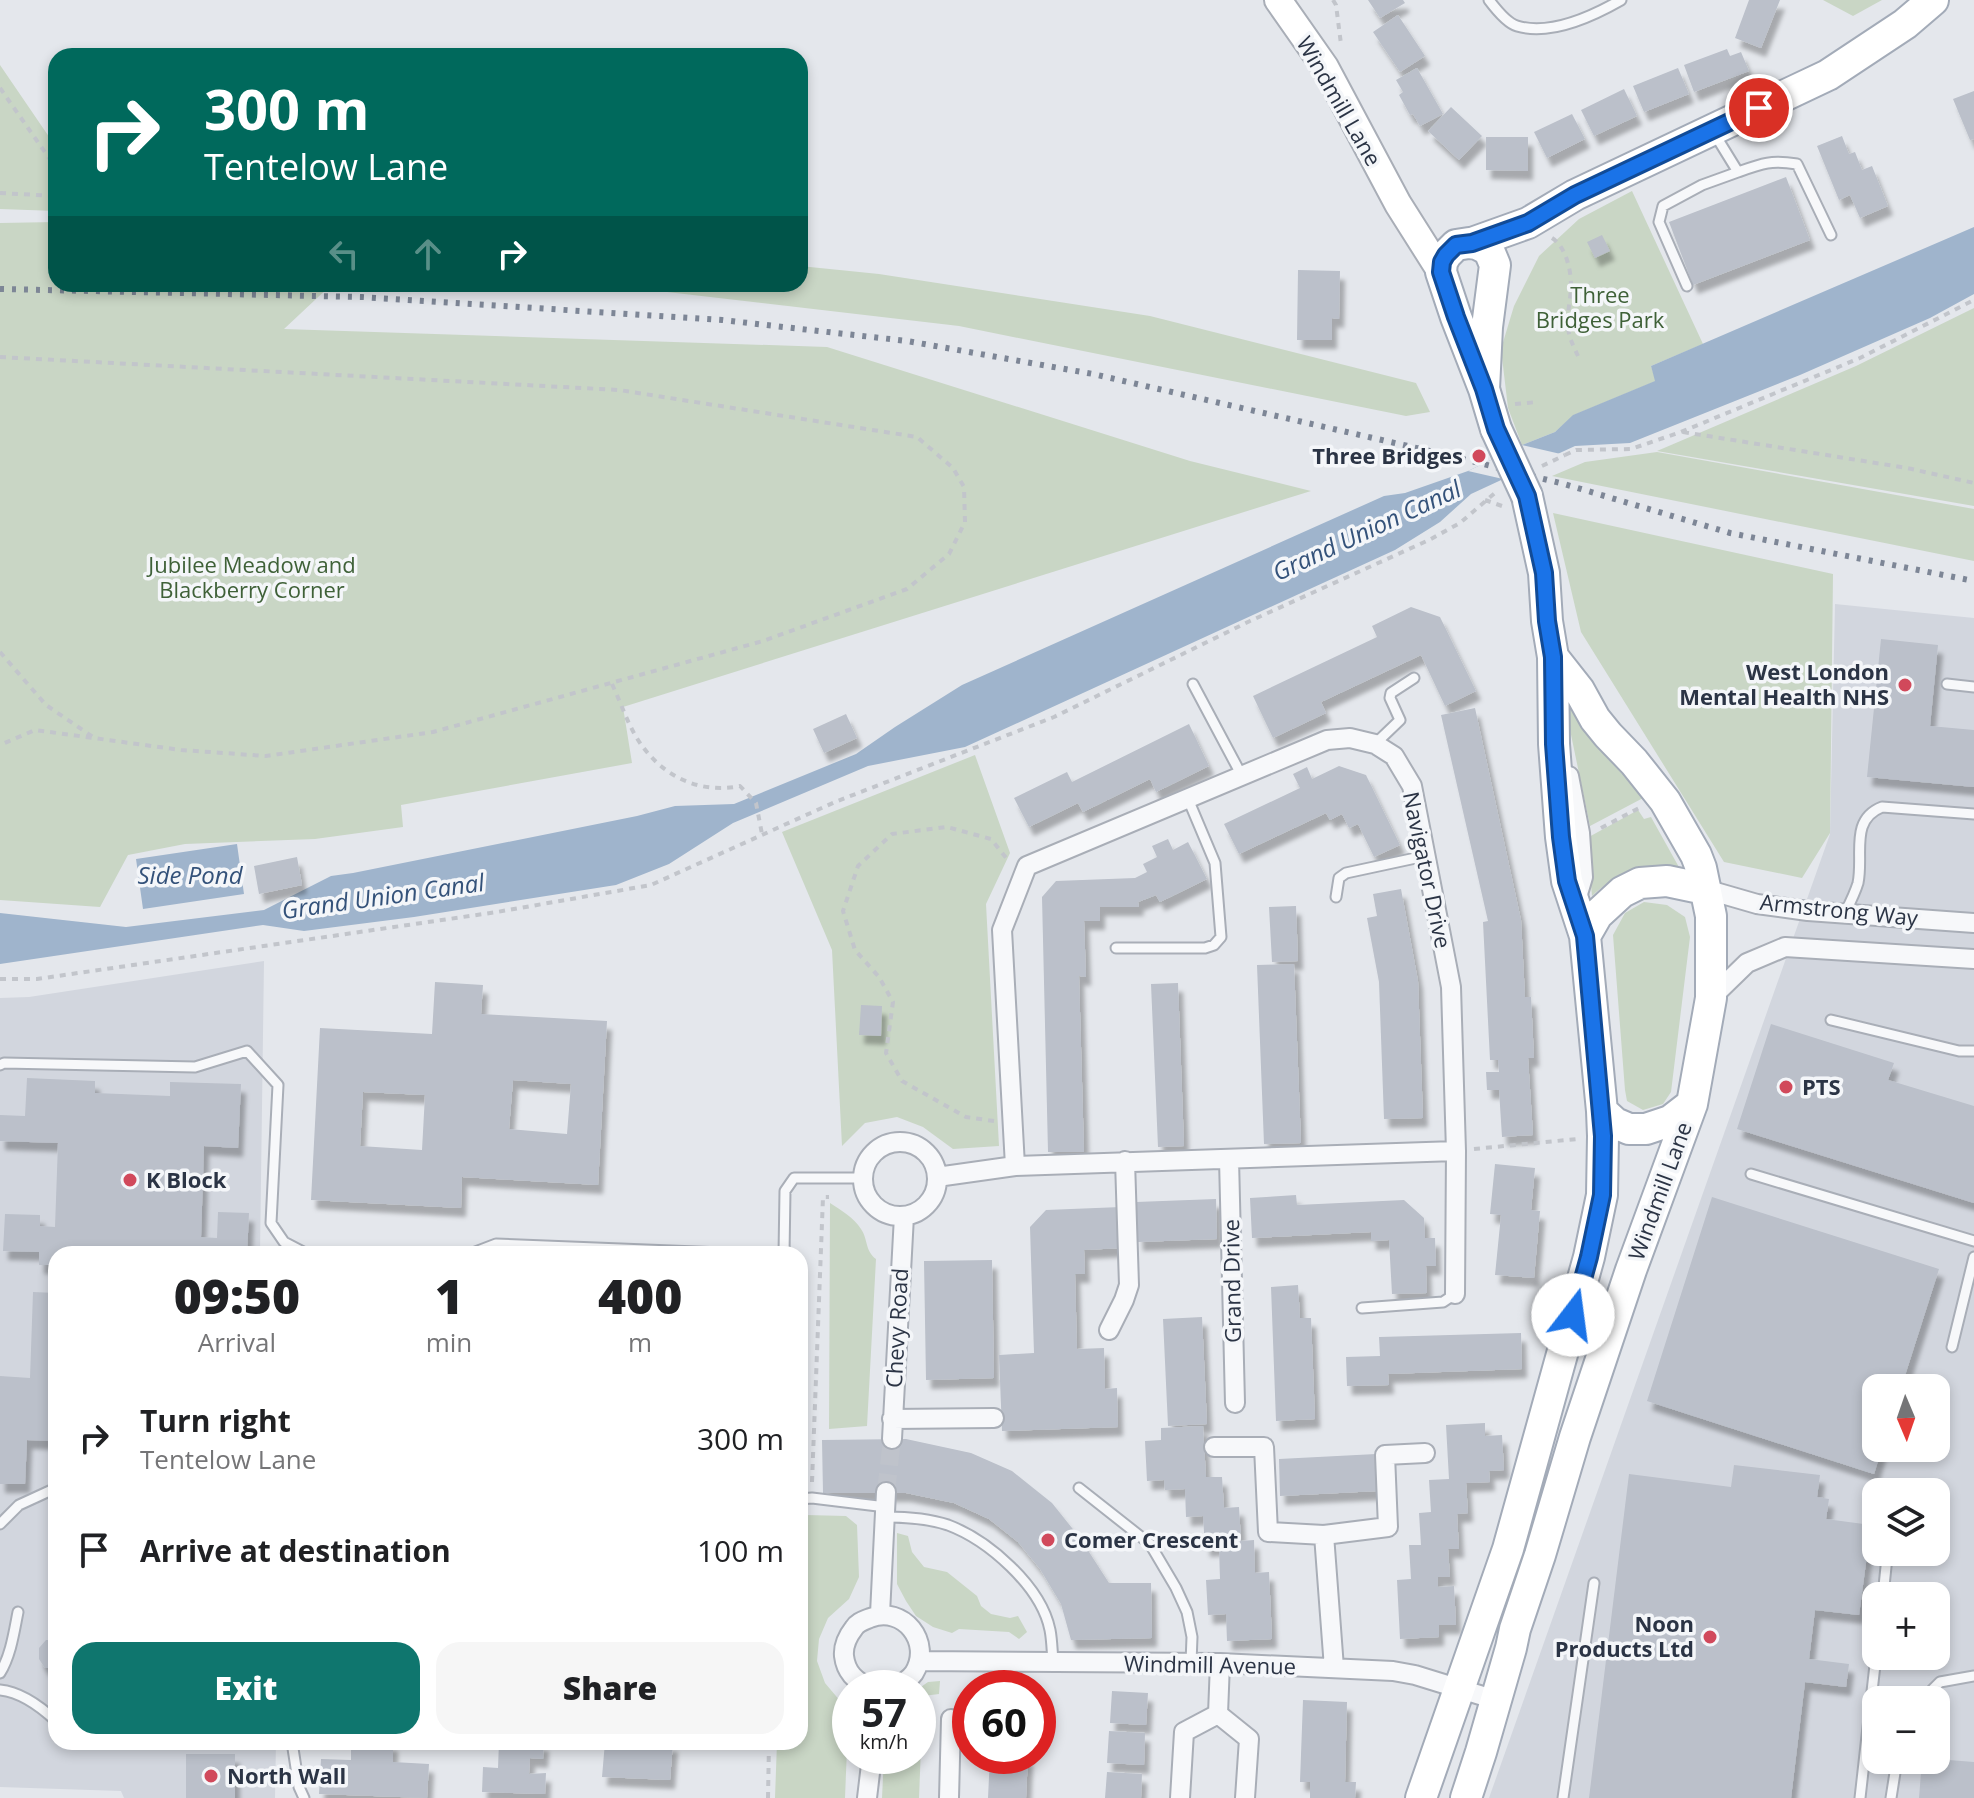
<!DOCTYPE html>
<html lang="en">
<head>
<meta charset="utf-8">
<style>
  body { margin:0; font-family:"Open Sans",sans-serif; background:#f6f6f6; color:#202124; height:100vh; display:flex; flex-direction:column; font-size:30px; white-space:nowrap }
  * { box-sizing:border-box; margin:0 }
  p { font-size:26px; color:#757577 }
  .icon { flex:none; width:44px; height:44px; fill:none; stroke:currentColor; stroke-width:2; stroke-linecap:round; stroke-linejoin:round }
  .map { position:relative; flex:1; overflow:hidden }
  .sheet { position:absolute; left:48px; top:1246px; width:760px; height:504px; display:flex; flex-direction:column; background:#fff; border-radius:24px; box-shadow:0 4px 12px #0003 }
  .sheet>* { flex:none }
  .hud { position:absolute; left:48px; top:48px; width:760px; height:244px; border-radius:24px; box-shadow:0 4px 12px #0003; background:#00695c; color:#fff; overflow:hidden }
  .needle { width:52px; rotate:178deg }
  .tools { position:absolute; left:1862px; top:1374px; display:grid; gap:16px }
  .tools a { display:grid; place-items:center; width:88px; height:88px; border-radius:16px; background:#fff; box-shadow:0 4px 12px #0003; font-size:40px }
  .speed { position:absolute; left:832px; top:1670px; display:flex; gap:16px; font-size:40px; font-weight:700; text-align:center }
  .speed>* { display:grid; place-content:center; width:104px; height:104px; border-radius:50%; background:#fff; box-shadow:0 4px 12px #0003; line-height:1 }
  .speed small { font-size:20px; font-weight:400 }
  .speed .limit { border:12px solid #d22; background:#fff; color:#111 }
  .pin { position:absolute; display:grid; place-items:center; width:68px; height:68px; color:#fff; margin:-34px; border:4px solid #fff; border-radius:50%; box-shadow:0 2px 8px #0007 }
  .me { position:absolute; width:88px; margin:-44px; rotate:15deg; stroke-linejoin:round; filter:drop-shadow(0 0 6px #0008) }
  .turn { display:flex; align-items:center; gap:28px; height:168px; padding:0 24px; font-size:36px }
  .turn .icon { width:104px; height:104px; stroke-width:2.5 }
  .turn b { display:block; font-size:56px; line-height:68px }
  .lanes { display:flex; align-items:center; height:76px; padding:0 24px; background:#0003; justify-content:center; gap:40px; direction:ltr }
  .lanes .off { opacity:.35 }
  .eta { display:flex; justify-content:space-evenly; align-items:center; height:136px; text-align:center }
  .eta b { font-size:48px; font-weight:800; line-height:56px }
  .action { display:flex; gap:16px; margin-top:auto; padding:16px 24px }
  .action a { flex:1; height:92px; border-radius:24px; background:#0f766e; color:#fff; font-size:32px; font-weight:800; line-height:92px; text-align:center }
  .action a+a { background:#f6f6f6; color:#202124 }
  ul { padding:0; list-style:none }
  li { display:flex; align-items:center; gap:24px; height:112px; padding:0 24px }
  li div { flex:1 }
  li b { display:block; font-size:30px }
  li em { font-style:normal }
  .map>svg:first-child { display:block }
</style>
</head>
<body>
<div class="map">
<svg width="1974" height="1798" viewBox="0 0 1974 1798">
  <defs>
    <filter id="shadow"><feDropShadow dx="5" dy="9" stdDeviation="2" flood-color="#0004"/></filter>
  </defs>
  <rect width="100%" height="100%" fill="#e4e7ec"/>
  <!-- built -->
  <path fill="#d2d6de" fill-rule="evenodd" d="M1835 604 1974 618V1798H1489L1830 834ZM1876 1388H1936V1448H1876ZM1876 1492H1936V1552H1876ZM1876 1596H1936V1656H1876ZM1876 1700H1936V1760H1876Z
    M264 961 260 1253 56 1254V1742H276L275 1798H124L121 1791 0 1787V998L29 997Z"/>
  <!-- green -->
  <path fill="#c9d6c5" d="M1823 0H1882L1853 16Z
    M0 65 56 147V211L0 209Z
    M1632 191 1703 344 1651 366 1656 381 1574 415 1555 432 1522 445 1508 408 1501 349 1514 306 1539 256 1579 219Z
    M56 222V284H332L284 329 827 347 1190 461 1311 491 623 707 632 763 401 805 403 827 315 839 185 844 128 855 100 907 0 900V223Z
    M800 266 879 274 1150 316 1416 383 1430 412 1406 416 959 326 667 292 381 284H800Z
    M1974 308V506L1657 451 1856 366Z
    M1657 452 1974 509V561L1552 476 1585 462Z
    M1553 513 1833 574 1830 833 1802 878 1724 862 1581 632Z
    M1568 697 1588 733 1606 757 1645 797 1590 826 1564 701Z
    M975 755 1010 853 986 904 999 1146 953 1149 923 1127 897 1117 865 1123 842 1146 832 950 782 832Z
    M1638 810 1644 819 1651 817 1680 869C1638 865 1623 868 1592 896L1587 838Z
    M1644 902 1667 905 1685 917 1690 937 1671 1092 1663 1104 1643 1110 1627 1101 1625 1090 1613 935 1625 913Z
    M830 1203C841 1210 854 1218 861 1229 868 1239 865 1251 876 1259L867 1426 829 1429Z
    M806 1515 846 1516 857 1525 859 1577 849 1599 828 1618 819 1639 817 1661 825 1683 841 1702 848 1724 845 1798H775L777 1742H800V1518Z
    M897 1533 908 1536 912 1552 924 1567 947 1572 977 1596 981 1606 991 1614 1010 1618 1018 1616 1027 1632 1019 1639 1009 1632 959 1629 952 1633 933 1627 916 1616 906 1601 897 1584Z
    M940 1681 939 1694 923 1696 919 1798H882L884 1756H918V1689L928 1682Z"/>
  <!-- water -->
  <path fill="#9fb4cc" d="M1974 227V294L1930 318 1800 375 1630 443 1575 446 1471 494 1440 522 1395 550 965 747 868 766 733 823 669 864 616 885 414 917 304 931 263 925 0 964V913L126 927 264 910 331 876 353 873 637 816 675 806 734 804 856 754 895 727 962 685 1384 496 1405 493 1468 471 1522 445 1555 432 1573 415 1655 381 1651 366Z
    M237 844 244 894 143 909 136 859Z"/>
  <!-- pier -->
  <path fill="#e4e7ec" d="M1522 445 1565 455 1505 483 1503 479 1468 471Z"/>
  <!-- building -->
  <path fill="#bbc0ca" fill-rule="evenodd" filter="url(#shadow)" d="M1368 0H1403L1405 3 1380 18Z
    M1749 0H1780L1761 48 1735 38Z
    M1398 15 1425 56 1400 72 1373 32Z
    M1727 49 1730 56 1741 52 1749 71 1694 92 1684 65Z
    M1417 68 1443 114 1420 126 1413 114 1410 115 1399 95 1403 92 1396 80Z
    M1678 68 1689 94 1644 112 1633 86Z
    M1624 89 1637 116 1594 136 1581 110Z
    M1974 91V139L1970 140 1953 99Z
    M1451 107 1482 136 1459 160 1428 131Z
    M1572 114 1585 139 1547 158 1534 132Z
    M1842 136 1849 154 1855 152 1862 170 1872 166 1888 206 1860 218 1850 195 1839 200 1817 146Z
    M1486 137H1528V171L1486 170Z
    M1786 177 1810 240 1693 285 1669 222Z
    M1602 235 1610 251 1595 258 1587 242Z
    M1298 270 1340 271 1339 319 1332 318V340H1297Z
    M1411 607 1440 617 1476 691 1445 706 1421 655 1321 702 1326 713 1273 738 1253 696 1377 637 1372 626Z
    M1881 639 1938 645 1930 726 1974 730V787L1867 777Z
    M1475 708 1521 920 1525 997H1531L1534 1058H1528L1533 1135 1502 1137 1499 1090H1487L1486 1072H1499L1498 1060H1490L1483 922 1488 921 1441 715Z
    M846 714 857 738 824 753 813 729Z
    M1189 724 1209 766 1156 792 1150 779 1083 812 1078 803 1029 827 1014 798 1067 772 1072 782Z
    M1339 766 1366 775 1400 845 1374 857 1358 824 1349 828 1342 814 1330 820 1326 813 1239 854 1224 824 1300 788 1293 774 1307 767 1312 779Z
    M1168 839 1173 850 1188 842 1207 879 1160 902 1156 895 1138 902 1139 907H1100V921H1084L1086 977 1079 976 1084 1152H1048L1042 897 1056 881 1135 878 1147 872 1143 864 1157 857 1152 846Z
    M297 857 302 885 259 894 254 866Z
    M1401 889 1418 981 1423 1118 1384 1119 1379 982 1367 918 1377 916 1373 894Z
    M1296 906 1298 961 1272 962 1269 907Z
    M1294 964 1301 1143 1264 1144 1257 965Z
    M435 982 483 985 481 1014 607 1021 598 1185 462 1177 461 1208 311 1200 320 1028 432 1034ZM513 1080 571 1084 567 1134 509 1129ZM363 1092 425 1095 422 1150 360 1146Z
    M1178 983 1184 1146 1158 1147 1151 984Z
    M861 1005 882 1006 881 1036 859 1035Z
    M1771 1024 1894 1063 1888 1080 1974 1106V1203L1737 1129Z
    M27 1078 95 1081V1093L170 1096V1082L241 1084 238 1148 204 1146 201 1237 217 1238 218 1212 249 1213 247 1254H56V1265H39V1252L3 1251 5 1214 40 1215V1226L55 1227 58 1143 0 1141V1115L25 1116Z
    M1495 1164 1535 1168 1531 1210 1540 1211 1534 1278 1495 1275 1501 1215 1490 1214Z
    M1296 1195 1297 1205 1404 1200 1424 1218 1425 1238H1435L1436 1266H1426L1427 1293 1392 1294 1389 1240 1371 1241V1232L1252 1238 1250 1198Z
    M1712 1197 1939 1269 1901 1388H1876V1448H1882L1874 1474 1647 1401Z
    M1216 1199 1217 1239 1138 1242 1136 1202Z
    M1121 1207 1122 1248 1084 1250 1085 1274H1075L1077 1349 1104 1348 1105 1389 1117 1388 1118 1427 1002 1431 999 1355 1034 1353 1030 1227 1046 1210Z
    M992 1260 994 1378 926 1380 924 1261Z
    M1298 1285 1300 1318H1311L1315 1419 1276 1421 1271 1287Z
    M33 1292 56 1293V1441L27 1440 25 1484H0V1376L30 1378Z
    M1202 1317 1207 1424 1168 1426 1163 1319Z
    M1521 1333 1522 1369 1388 1374 1389 1385 1347 1386 1346 1357 1380 1356 1379 1337Z
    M1485 1423V1436L1502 1435 1504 1470 1489 1471 1490 1482 1466 1483 1468 1513 1457 1514 1459 1549H1448L1450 1577H1438V1587L1454 1586 1456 1625H1439V1637L1400 1639 1397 1580 1411 1579 1409 1545H1421L1419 1513 1431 1512 1429 1480 1449 1479 1446 1425Z
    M1203 1426 1206 1477H1222L1224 1508 1239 1507 1241 1541 1254 1540 1255 1573 1269 1572 1272 1639 1227 1641 1226 1614 1208 1615 1206 1580 1220 1579 1219 1547 1205 1548 1203 1516 1186 1517 1185 1489 1165 1490 1164 1480 1147 1481 1145 1441 1161 1440V1428Z
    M906 1439 971 1453 1012 1471 1052 1503 1080 1538 1109 1583H1151L1152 1638 1071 1640 1061 1604 1040 1569 1018 1542 989 1519 954 1503 906 1493H823L822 1440Z
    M1376 1454 1378 1491 1280 1496 1279 1459Z
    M1734 1465 1820 1475 1817 1497 1829 1499 1826 1519 1871 1525 1859 1615 1815 1610 1809 1659 1849 1664 1846 1687 1805 1682 1791 1798H1589L1629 1474 1731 1487Z
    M46 1640H56V1681L52 1680V1668H45L39 1659V1648Z
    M1112 1691 1148 1693 1146 1725 1110 1723Z
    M1303 1700 1347 1702 1345 1782H1356L1355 1798H1310V1782H1300Z
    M1109 1731 1145 1733 1144 1765 1107 1763Z
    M351 1742H393V1762L429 1764 427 1798 319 1794 321 1759 351 1760Z
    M499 1742H544L543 1759 530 1758 529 1774 546 1773 545 1794 482 1792 483 1767 498 1768Z
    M605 1742 673 1743 670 1780 602 1777Z
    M186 1754H235V1798H186Z
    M990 1756H1028L1026 1798H988Z
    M1936 1759 1974 1762V1798H1919L1922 1760Z
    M1107 1772 1142 1774 1141 1798H1105Z"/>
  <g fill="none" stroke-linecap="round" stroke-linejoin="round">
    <!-- minor-tunnel -->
    <path stroke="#bfc3cb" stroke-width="18" stroke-dasharray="18 9" stroke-linecap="butt" d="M886 1492 892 1439"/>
    <!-- service casing -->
    <g stroke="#a9aeb7" stroke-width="13">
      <path id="service" d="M1489 0C1495 8 1507 23 1517 26 1550 36 1593 16 1621 0
        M1714 133 1738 172C1763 163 1771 160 1797 164L1831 235
        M1687 286 1659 222 1663 206 1702 185 1738 172
        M1193 684 1242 776
        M1947 684 1974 687
        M1375 744 1400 720 1390 698 1391 693 1414 678
        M1336 897 1339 878 1346 873 1425 856
        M1845 913C1850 903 1855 893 1858 883 1864 855 1849 820 1882 807L1974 814
        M1116 948H1205L1214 945 1221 937 1215 863 1188 799
        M1831 1020 1959 1051H1974
        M0 1065 4 1063 195 1067 247 1051 278 1085 271 1223 284 1242 307 1254
        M1751 1174 1974 1241
        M470 1254 496 1244 747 1254
        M784 1254 785 1191 794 1178H863
        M1362 1308 1443 1302 1455 1294
        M1952 1347 1974 1257
        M1079 1488 1150 1544 1176 1588 1187 1612 1192 1637 1191 1663
        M800 1499 812 1498 886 1507
        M886 1517C907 1517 927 1518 948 1525 988 1540 1041 1586 1050 1630 1052 1640 1052 1651 1053 1661
        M0 1524 19 1505 56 1488
        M1883 1596 1887 1557
        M0 1673C11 1655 14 1632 18 1612
        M0 1690C21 1692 41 1707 56 1721
        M1922 1700 1940 1682 1974 1676
        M292 1742 299 1787 304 1798
        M1563 1798 1594 1583
        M1860 1798 1876 1656
        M1891 1798 1897 1760"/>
    </g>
    <!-- minor casing -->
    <g stroke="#a9aeb7" stroke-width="22">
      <path id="minor" d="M1569 776 1580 833 1583 877 1575 904
        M1705 889 1757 904 1808 911 1974 923
        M1711 998 1747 963 1785 947 1974 959
        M863 1179a37 37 0 1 1 74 0a37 37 0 1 1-74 0Z
        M1229 1159 1235 1403
        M937 1177 1015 1166 1456 1151 1451 987 1412 786 1394 756 1375 744 1350 738 1327 740 1027 866 1002 930 1015 1166
        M1455 1294 1456 1151
        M1109 1330 1124 1300 1129 1285 1125 1161
        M892 1419 994 1418
        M892 1439 904 1216
        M1214 1447H1264L1268 1532 1324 1535 1334 1668
        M1324 1535 1388 1527 1385 1455 1425 1453
        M880 1614 886 1492
        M919 1661 1220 1663 1393 1671 1415 1675 1496 1700
        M871 1688C856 1682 846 1673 844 1656 843 1645 847 1637 854 1628 858 1622 863 1621 870 1618 903 1605 933 1642 914 1673 909 1680 902 1684 894 1688
        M1218 1714 1249 1739 1245 1798
        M1218 1714 1220 1663
        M867 1798 872 1756
        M949 1798 951 1719
        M1180 1798 1184 1732 1218 1714"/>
    </g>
    <!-- secondary casing -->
    <g stroke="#a9aeb7" stroke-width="30">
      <path id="secondary" d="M1278 0 1325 67 1398 204 1441 272"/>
    </g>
    <!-- primary casing -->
    <g stroke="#a3abb8" stroke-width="34">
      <path id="primary" d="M1472 243 1528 223 1575 195 1828 75 1905 24 1933 0
        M1484 389 1487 327 1495 265 1490 253 1485 248 1477 244 1469 243 1456 245 1446 255 1442 262 1441 272 1456 317 1484 389 1496 429
        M1585 936 1597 915 1622 892 1640 883 1667 881 1705 889
        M1602 1111 1615 1123 1629 1129H1646L1670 1121 1692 1104
        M1421 1798 1508 1549 1589 1257 1602 1195 1603 1136 1602 1111 1585 936 1567 881 1561 837 1554 744 1553 657 1547 621 1544 573 1527 496
        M1466 1798 1481 1752 1511 1648 1515 1629 1540 1555 1575 1437 1631 1270 1692 1104 1711 998V916L1701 868 1696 855 1665 801 1634 762 1608 735 1595 719 1579 690 1553 657"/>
    </g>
    <!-- path -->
    <path stroke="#c2c5cb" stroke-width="4" stroke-dasharray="6 6" stroke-linecap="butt" d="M1333 0 1336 5 1341 44
      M0 88 56 168
      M0 193 56 196
      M1552 238C1566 247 1571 270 1571 285 1571 299 1567 311 1568 325 1568 336 1573 345 1578 356
      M0 357 619 390 917 437 953 468 964 487 965 522 949 554 907 589 763 641 433 732 266 756 181 750 35 730 0 745
      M1515 404 1537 402
      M1683 432 1907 468 1974 483
      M1565 455 1576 450 1631 449 1681 432 1860 358 1974 300
      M1485 500 1502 506
      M0 652 46 705 93 737
      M612 684C620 701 626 719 635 735 657 773 696 795 740 786L756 803 762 834
      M1601 828 1639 808
      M0 979H37L497 912 651 885 835 802 1054 717 1250 621 1429 540 1460 523 1496 492
      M994 1121 966 1117 902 1081 886 1053 893 1002 879 977 855 950 843 911 858 866 892 834 947 827 991 839 1007 859
      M1474 1149 1577 1139
      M812 1482 823 1197H829
      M768 1798 769 1742"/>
    <!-- service -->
    <use href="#service" stroke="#f7f8fa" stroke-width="9"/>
    <!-- minor -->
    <use href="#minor" stroke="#f7f8fa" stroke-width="18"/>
    <!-- secondary -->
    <use href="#secondary" stroke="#fff" stroke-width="26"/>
    <!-- primary -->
    <use href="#primary" stroke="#fff" stroke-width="30"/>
    <!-- rail -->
    <path stroke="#7d8696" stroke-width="6" stroke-dasharray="4 8" stroke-linecap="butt" d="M0 289 362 297 722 320 907 341 1093 374 1443 454 1564 484 1730 533 1974 581"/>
    <!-- primary-bridge casing -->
    <g stroke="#a3abb8" stroke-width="34" stroke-linecap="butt">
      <path id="primary-bridge" d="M1496 429 1527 496"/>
    </g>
    <!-- path-bridge -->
    <path stroke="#c2c5cb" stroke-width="4" stroke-dasharray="6 6" stroke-linecap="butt" d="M1542 466 1565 455"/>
    <!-- primary-bridge -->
    <use href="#primary-bridge" stroke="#fff" stroke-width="30"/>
  </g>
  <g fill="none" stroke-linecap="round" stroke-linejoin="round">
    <!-- route casing -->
    <g stroke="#114b97" stroke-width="20">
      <path id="route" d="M1573 1315 1589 1257 1602 1195 1603 1136 1585 936 1567 881 1561 837 1554 744 1553 657 1547 621 1544 573 1527 496 1496 429 1484 389 1456 317 1441 272 1442 262 1446 255 1456 245 1472 243 1528 223 1575 195 1759 108"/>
    </g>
    <!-- route -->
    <use href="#route" stroke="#1a73e8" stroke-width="14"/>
  </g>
  <!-- markers -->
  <g fill="#d1495b" stroke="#f4f6f9" stroke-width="3">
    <circle cx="1479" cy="456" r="8"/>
    <circle cx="1905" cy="685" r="8"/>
    <circle cx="1786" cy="1087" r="8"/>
    <circle cx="130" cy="1180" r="8"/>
    <circle cx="1048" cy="1540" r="8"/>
    <circle cx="1710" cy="1637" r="8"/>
    <circle cx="211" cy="1776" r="8"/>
  </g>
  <g text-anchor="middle" stroke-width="7" stroke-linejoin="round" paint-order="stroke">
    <!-- street labels -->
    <g font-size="22" fill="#2b3445" stroke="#f4f6f9">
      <text transform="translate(1339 101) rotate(60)" y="8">Windmill Lane</text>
      <text transform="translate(1427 870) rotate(78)" y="8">Navigator Drive</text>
      <text transform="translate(1839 910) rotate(6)" y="8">Armstrong Way</text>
      <text transform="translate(1660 1191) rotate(-70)" y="8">Windmill Lane</text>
      <text transform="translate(1232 1281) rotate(-91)" y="8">Grand Drive</text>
      <text transform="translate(897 1328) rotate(-87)" y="8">Chevy Road</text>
      <text transform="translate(1210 1665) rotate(1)" y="8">Windmill Avenue</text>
    </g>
    <!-- park labels -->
    <g font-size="22" fill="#3f6138" stroke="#f4f6f9">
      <text x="1600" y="303">Three<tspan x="1600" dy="25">Bridges Park</tspan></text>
      <text x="252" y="573">Jubilee Meadow and<tspan x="252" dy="25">Blackberry Corner</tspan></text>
    </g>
    <!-- poi labels -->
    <g font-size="22" font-weight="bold" fill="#2b3445" stroke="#f4f6f9" text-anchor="start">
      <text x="1463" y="464" text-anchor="end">Three Bridges</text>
      <text x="1889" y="680" text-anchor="end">West London<tspan x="1889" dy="25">Mental Health NHS</tspan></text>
      <text x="1802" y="1095">PTS</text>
      <text x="146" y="1188">K Block</text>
      <text x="1064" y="1548">Comer Crescent</text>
      <text x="1694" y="1632" text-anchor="end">Noon<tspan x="1694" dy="25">Products Ltd</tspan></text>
      <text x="227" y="1784">North Wall</text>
    </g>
    <!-- water labels -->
    <g font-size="24" font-style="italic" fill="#34527a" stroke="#f4f6f9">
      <text transform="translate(1367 531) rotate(-25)" y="8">Grand Union Canal</text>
      <text x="190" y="884">Side Pond</text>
      <text transform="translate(383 897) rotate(-8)" y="8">Grand Union Canal</text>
    </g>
  </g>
</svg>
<div class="tools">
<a><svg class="needle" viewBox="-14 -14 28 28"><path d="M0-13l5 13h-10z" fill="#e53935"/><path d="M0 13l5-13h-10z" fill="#757577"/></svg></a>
<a><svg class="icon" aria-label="layers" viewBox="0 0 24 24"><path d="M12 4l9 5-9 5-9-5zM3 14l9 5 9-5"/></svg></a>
<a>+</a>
<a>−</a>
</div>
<div class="speed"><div>57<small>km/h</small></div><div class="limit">60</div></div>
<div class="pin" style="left:1759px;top:108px;background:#d93025"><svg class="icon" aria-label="arrive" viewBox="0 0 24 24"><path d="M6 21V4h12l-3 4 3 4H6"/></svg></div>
<svg class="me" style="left:1573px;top:1315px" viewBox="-20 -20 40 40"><circle r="19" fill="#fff"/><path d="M0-13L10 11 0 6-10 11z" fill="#1a73e8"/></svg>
<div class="hud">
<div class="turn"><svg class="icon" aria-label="right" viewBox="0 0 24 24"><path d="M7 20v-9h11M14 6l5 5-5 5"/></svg><div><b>300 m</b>Tentelow Lane</div></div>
<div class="lanes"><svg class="icon off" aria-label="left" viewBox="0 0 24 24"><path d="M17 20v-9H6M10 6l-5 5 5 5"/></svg><svg class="icon off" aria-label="ahead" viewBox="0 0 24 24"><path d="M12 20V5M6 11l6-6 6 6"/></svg><svg class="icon" aria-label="right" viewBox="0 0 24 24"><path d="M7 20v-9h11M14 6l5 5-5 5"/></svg></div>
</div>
<section class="sheet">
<div class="eta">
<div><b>09:50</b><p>Arrival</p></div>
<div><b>1</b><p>min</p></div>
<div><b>400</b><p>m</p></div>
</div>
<ul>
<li><svg class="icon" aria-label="right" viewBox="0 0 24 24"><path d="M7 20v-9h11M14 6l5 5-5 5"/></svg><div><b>Turn right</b><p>Tentelow Lane</p></div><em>300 m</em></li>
<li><svg class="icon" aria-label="arrive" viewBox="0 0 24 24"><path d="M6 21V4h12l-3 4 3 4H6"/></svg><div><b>Arrive at destination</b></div><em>100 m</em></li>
</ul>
<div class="action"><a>Exit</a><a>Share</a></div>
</section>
</div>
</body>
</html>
